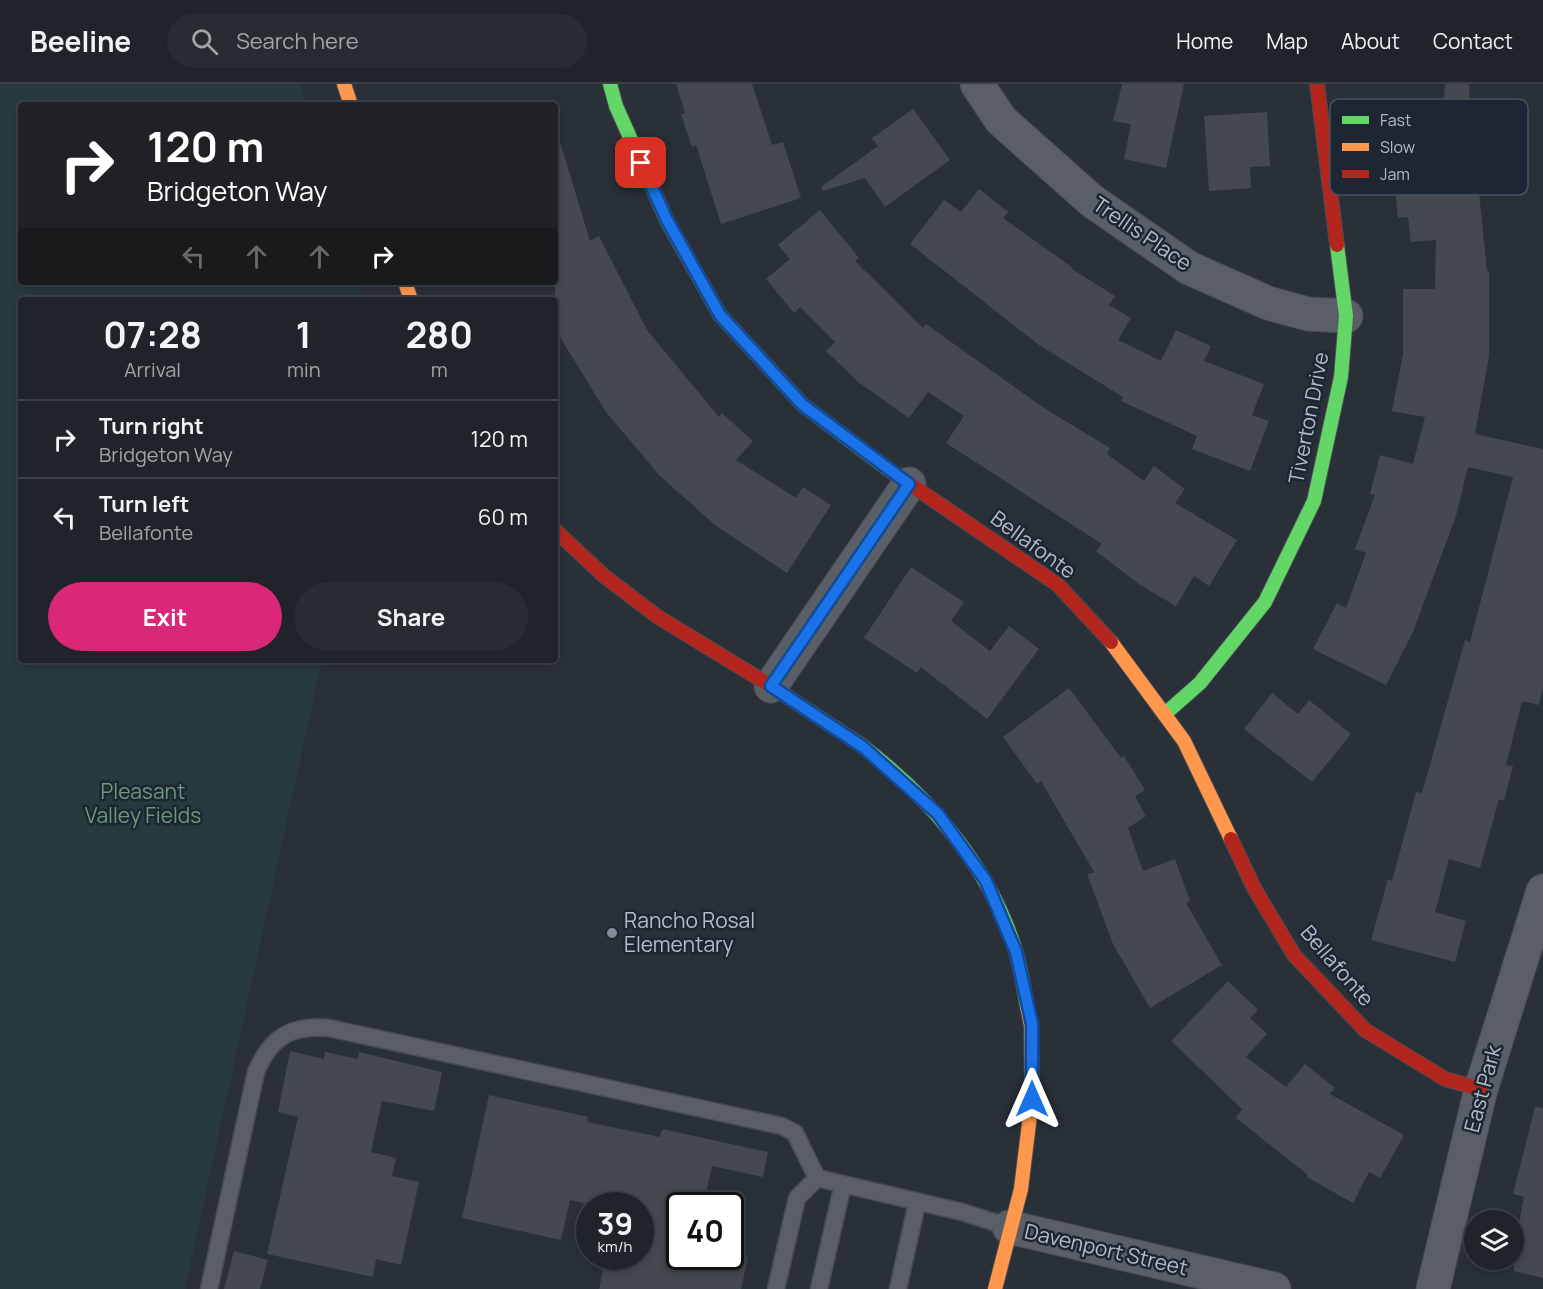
<!DOCTYPE html>
<html lang="en">
<head>
<meta charset="utf-8">
<style>
  body { margin:0; font-family:Manrope,sans-serif; background:#282c32; color:#f1f3f6; height:100vh; display:flex; flex-direction:column; font-size:22px; white-space:nowrap }
  * { box-sizing:border-box; margin:0 }
  p { font-size:20px; color:#a2a4a8 }
  .icon { flex:none; width:33px; height:33px; fill:none; stroke:currentColor; stroke-width:2; stroke-linecap:round; stroke-linejoin:round }
  .map { position:relative; flex:1; overflow:hidden }
  .side { position:absolute; left:18px; top:213px; width:540px; height:366px; display:flex; flex-direction:column; background:#20242a; border-radius:6px; box-shadow:0 3px 9px #0003,0 0 0 2px #3d4147 }
  .side>* { flex:none }
  .hud { position:absolute; left:18px; top:18px; width:540px; height:183px; border-radius:6px; box-shadow:0 3px 9px #0003,0 0 0 2px #3d4147; background:#202124; color:#fff; overflow:hidden }
  .controls { position:absolute; left:1464px; top:1126px; display:grid; gap:12px }
  .controls a { display:grid; place-items:center; width:60px; height:60px; border-radius:50%; background:#20242a; box-shadow:0 3px 9px #0003,0 0 0 2px #3d4147; font-size:30px }
  .speed { position:absolute; left:576px; top:1108px; display:flex; gap:12px; font-size:30px; font-weight:700; text-align:center }
  .speed>* { display:grid; place-content:center; width:78px; height:78px; border-radius:50%; background:#20242a; box-shadow:0 3px 9px #0003,0 0 0 2px #3d4147; line-height:1 }
  .speed small { font-size:15px; font-weight:400 }
  .speed .limit { border:3px solid #111; border-radius:9px; background:#fff; color:#111 }
  .pin { position:absolute; display:grid; place-items:center; width:51px; height:51px; color:#fff; margin:-26px; border-radius:12px; box-shadow:0 3px 9px #0006 }
  .me { position:absolute; width:66px; margin:-33px; rotate:0deg; stroke-linejoin:round; filter:drop-shadow(0 0 4px #0008) }
  .turn { display:flex; align-items:center; gap:21px; height:126px; padding:0 30px; font-size:27px }
  .turn .icon { width:78px; height:78px; stroke-width:2.5 }
  .turn b { display:block; font-size:42px; line-height:51px }
  .lanes { display:flex; align-items:center; height:57px; padding:0 30px; background:#0003; justify-content:center; gap:30px; direction:ltr }
  .lanes .off { opacity:.35 }
  .eta { display:flex; justify-content:space-evenly; align-items:center; height:102px; text-align:center }
  .eta b { font-size:36px; font-weight:700; line-height:42px }
  .button { display:flex; gap:12px; margin-top:auto; padding:12px 30px }
  .button a { flex:1; height:69px; border-radius:36px; background:#db2777; color:#fff; font-size:24px; font-weight:700; line-height:69px; text-align:center }
  .button a+a { background:#282c32; color:#f1f3f6 }
  ul { padding:0; list-style:none }
  li { display:flex; align-items:center; gap:18px; height:78px; padding:0 30px; border-top:2px solid #3d4147 }
  li div { flex:1 }
  li b { display:block; font-size:22px }
  li em { font-style:normal }
  header { display:flex; align-items:center; gap:36px; box-sizing:border-box; height:84px; padding:0 30px; background:#20242a; border-bottom:2px solid #3d4147 }
  header strong { font-size:28px }
  nav { display:flex; gap:33px; margin-inline-start:auto; font-size:21px }
  .search { width:420px; height:54px; background:#282c32; display:flex; align-items:center; gap:15px; box-sizing:border-box; padding:0 21px; border-radius:33px; color:#a2a4a8; font-size:22px }
  .map>svg:first-child { display:block }
</style>
</head>
<body>
<header>
<strong>Beeline</strong>
<div class="search"><svg class="icon" aria-label="search" viewBox="0 0 24 24"><circle cx="10" cy="10" r="6"/><path d="M15 15l6 6"/></svg>Search here</div>
<nav><a>Home</a><a>Map</a><a>About</a><a>Contact</a></nav>
</header>
<div class="map">
<svg width="1543" height="1205" viewBox="0 0 1543 1205">
  <rect width="100%" height="100%" fill="#2a3038"/>
  <!-- green -->
  <path fill="#273a3e" d="M0 0H300L306 21H21V198H357L363 216H21V576H322L185 1205H0Z"/>
  <!-- building -->
  <path fill="#444950" d="M676 0H752L772 61 783 58 801 114 721 140 696 61 692 63 681 30 685 29Z
    M1122 0H1184L1166 84 1124 75 1131 40 1113 37Z
    M1445 0H1469L1473 89H1477L1487 187H1489V272L1475 350 1543 365V604L1539 621 1522 617 1506 681 1513 682 1504 717 1499 715 1480 784 1449 775 1435 828 1466 837 1455 878 1371 856 1388 795 1392 797 1416 708 1422 709 1465 556 1470 558 1513 393 1468 383 1456 432 1413 548 1386 601 1313 565 1337 519 1346 524 1366 469 1355 465 1375 411 1370 410 1380 371 1413 380 1425 333 1392 327 1403 270V205H1435L1436 156 1411 158 1408 133 1398 134 1392 77H1386L1384 40 1416 39 1415 16 1444 15Z
    M913 25 950 76 885 123 865 94 823 107 821 103 878 62 872 54Z
    M1267 28 1270 82 1250 83 1251 104 1209 107 1204 32Z
    M555 61H561L590 157 599 152 647 246 719 333 722 329 753 357 736 376 796 414 803 403 831 421 787 489 716 442 659 391 606 328 555 245Z
    M979 105 1008 128 1003 134 1073 184 1072 185 1115 212 1109 221 1131 234 1118 256 1161 277 1176 246 1211 262 1204 277 1264 300 1252 331 1269 337 1250 387 1192 365 1197 352 1121 317 1123 313 1039 261 910 160 944 116 961 128Z
    M820 126 859 174 855 177 923 244 926 240 1044 324 1110 364 1107 370 1144 397 1154 382 1185 405 1175 419 1237 456 1209 502 1194 492 1176 522 1140 501 1096 467 1102 460 946 359 964 332 928 308 909 334 858 298 826 267 835 258 800 223 794 229 766 195 790 175 778 161Z
    M911 483 964 518 951 537 990 567 1009 542 1039 565 987 635 921 583 917 589 864 554Z
    M1069 604 1121 674 1124 672 1145 706 1135 712 1146 732 1128 744 1143 787 1175 775 1190 817 1186 819 1222 881 1150 924 1113 860 1087 790 1094 788 1041 697 1037 700 1003 653Z
    M1272 609 1298 630 1309 616 1351 650 1312 698 1244 645Z
    M1228 897 1258 926 1250 934 1267 950 1246 973 1286 1003 1305 980 1335 1004 1330 1010 1404 1051 1380 1094 1369 1088 1353 1119 1307 1093 1308 1091 1236 1034 1242 1025 1171 957Z
    M290 967 324 975 325 968 358 975 359 968 442 988 434 1027 382 1017 371 1068 396 1074 392 1092 419 1098 401 1181 376 1175 373 1193 267 1170 298 1033 278 1028Z
    M489 1011 588 1033 587 1038 660 1053 662 1045 768 1068 763 1093 712 1082 703 1122H680V1173H748L741 1205H599L606 1173H640V1122H596L570 1116 561 1156 462 1134Z
    M1535 1023 1543 1024V1194L1514 1187V1164L1524 1113 1513 1110Z
    M234 1167 268 1176 260 1205H224Z"/>
  <g fill="none" stroke-linecap="round" stroke-linejoin="round">
    <!-- lane casing -->
    <g stroke="#484c53" stroke-width="19">
      <path id="lane" d="M209 1205 256 988C271 953 290 941 329 944L782 1042 795 1049 817 1094
        M776 1205 797 1114 817 1094 962 1128 1009 1143
        M819 1205 843 1100
        M898 1205 917 1119"/>
    </g>
    <!-- street casing -->
    <g stroke="#484c53" stroke-width="35">
      <path id="street" d="M977 0 1001 36 1092 117 1189 184 1268 219 1308 230 1346 232
        M771 602 909 400
        M1009 1143 1274 1205
        M1433 1205 1481 1005 1543 807"/>
    </g>
    <!-- fast casing -->
    <g stroke="#484c53" stroke-width="16">
      <path id="fast" d="M610 0 616 22 667 137 720 231 803 321 888 385
        M1166 629 1200 599 1265 518 1314 417 1341 293 1346 232 1337 161
        M861 661C930 713 991 785 1016 868 1021 886 1024 905 1027 922"/>
    </g>
    <!-- slow casing -->
    <g stroke="#484c53" stroke-width="16">
      <path id="slow" d="M344 0 351 21
        M405 198 411 216
        M1111 558 1184 657 1231 755
        M995 1205 1021 1105 1032 1015 1031 941 1027 922"/>
    </g>
    <!-- jam casing -->
    <g stroke="#484c53" stroke-width="16">
      <path id="jam" d="M1317 0 1337 161
        M888 385 1058 501 1111 558
        M555 446 604 492 658 533 771 602 861 661
        M1231 755 1254 804 1294 871 1365 946 1445 995 1481 1005"/>
    </g>
    <!-- lane -->
    <use href="#lane" stroke="#5a5e66" stroke-width="16"/>
    <!-- street -->
    <use href="#street" stroke="#5a5e66" stroke-width="33"/>
    <!-- fast -->
    <use href="#fast" stroke="#63d668" stroke-width="14"/>
    <!-- slow -->
    <use href="#slow" stroke="#ff974d" stroke-width="14"/>
    <!-- jam -->
    <use href="#jam" stroke="#b3261e" stroke-width="14"/>
  </g>
  <g fill="none" stroke-linecap="round" stroke-linejoin="round">
    <!-- route casing -->
    <g stroke="#114b97" stroke-width="15">
      <path id="route" d="M641 79 667 136 720 231 803 321 909 400 771 602 863 663 938 730 986 797 1016 868 1032 940V1015"/>
    </g>
    <!-- route -->
    <use href="#route" stroke="#1a73e8" stroke-width="10"/>
  </g>
  <!-- markers -->
  <circle fill="#848b96" stroke="#1d2633" stroke-width="2" cx="612" cy="849" r="6"/>
  <g text-anchor="middle" stroke-width="5" stroke-linejoin="round" paint-order="stroke">
    <!-- street labels -->
    <g font-size="21" fill="#b4bcc9" stroke="#1d2633">
      <text transform="translate(1142 150) rotate(34)" y="7">Trellis Place</text>
      <text transform="translate(1309 334) rotate(-79)" y="7">Tiverton Drive</text>
      <text transform="translate(1033 461) rotate(36)" y="7">Bellafonte</text>
      <text transform="translate(1337 882) rotate(49)" y="7">Bellafonte</text>
      <text transform="translate(1483 1005) rotate(-75)" y="7">East Park</text>
      <text transform="translate(1106 1166) rotate(13)" y="7">Davenport Street</text>
    </g>
    <!-- park labels -->
    <g font-size="21" fill="#6b9a76" stroke="#1d2633">
      <text x="143" y="715">Pleasant<tspan x="143" dy="24">Valley Fields</tspan></text>
    </g>
    <!-- poi labels -->
    <g font-size="21" fill="#b4bcc9" stroke="#1d2633" text-anchor="start">
      <text x="624" y="844">Rancho Rosal<tspan x="624" dy="24">Elementary</tspan></text>
    </g>
  </g>
  <!-- legend -->
  <rect x="1330" y="15" width="198" height="96" rx="9" fill="#1d2633" stroke="#4a5360" stroke-width="1.5"/>
  <rect x="1342" y="32" width="27" height="8" fill="#63d668"/>
  <rect x="1342" y="59" width="27" height="8" fill="#ff974d"/>
  <rect x="1342" y="86" width="27" height="8" fill="#b3261e"/>
  <g font-size="16" fill="#b4bcc9">
    <text x="1380" y="42">Fast</text>
    <text x="1380" y="69">Slow</text>
    <text x="1380" y="96">Jam</text>
  </g>
</svg>
<div class="controls">
<a><svg class="icon" aria-label="layers" viewBox="0 0 24 24"><path d="M12 4l9 5-9 5-9-5zM3 14l9 5 9-5"/></svg></a>
</div>
<div class="speed"><div>39<small>km/h</small></div><div class="limit">40</div></div>
<div class="pin" style="left:641px;top:79px;background:#d93025"><svg class="icon" aria-label="arrive" viewBox="0 0 24 24"><path d="M6 21V4h12l-3 4 3 4H6"/></svg></div>
<svg class="me" style="left:1032px;top:1015px" viewBox="-20 -20 40 40"><path d="M0-17L14 15 0 8-14 15z" fill="#1a73e8" stroke="#fff" stroke-width="4"/></svg>
<div class="hud">
<div class="turn"><svg class="icon" aria-label="right" viewBox="0 0 24 24"><path d="M7 20v-9h11M14 6l5 5-5 5"/></svg><div><b>120 m</b>Bridgeton Way</div></div>
<div class="lanes"><svg class="icon off" aria-label="left" viewBox="0 0 24 24"><path d="M17 20v-9H6M10 6l-5 5 5 5"/></svg><svg class="icon off" aria-label="ahead" viewBox="0 0 24 24"><path d="M12 20V5M6 11l6-6 6 6"/></svg><svg class="icon off" aria-label="ahead" viewBox="0 0 24 24"><path d="M12 20V5M6 11l6-6 6 6"/></svg><svg class="icon" aria-label="right" viewBox="0 0 24 24"><path d="M7 20v-9h11M14 6l5 5-5 5"/></svg></div>
</div>
<section class="side">
<div class="eta">
<div><b>07:28</b><p>Arrival</p></div>
<div><b>1</b><p>min</p></div>
<div><b>280</b><p>m</p></div>
</div>
<ul>
<li><svg class="icon" aria-label="right" viewBox="0 0 24 24"><path d="M7 20v-9h11M14 6l5 5-5 5"/></svg><div><b>Turn right</b><p>Bridgeton Way</p></div><em>120 m</em></li>
<li><svg class="icon" aria-label="left" viewBox="0 0 24 24"><path d="M17 20v-9H6M10 6l-5 5 5 5"/></svg><div><b>Turn left</b><p>Bellafonte</p></div><em>60 m</em></li>
</ul>
<div class="button"><a>Exit</a><a>Share</a></div>
</section>
</div>
</body>
</html>
